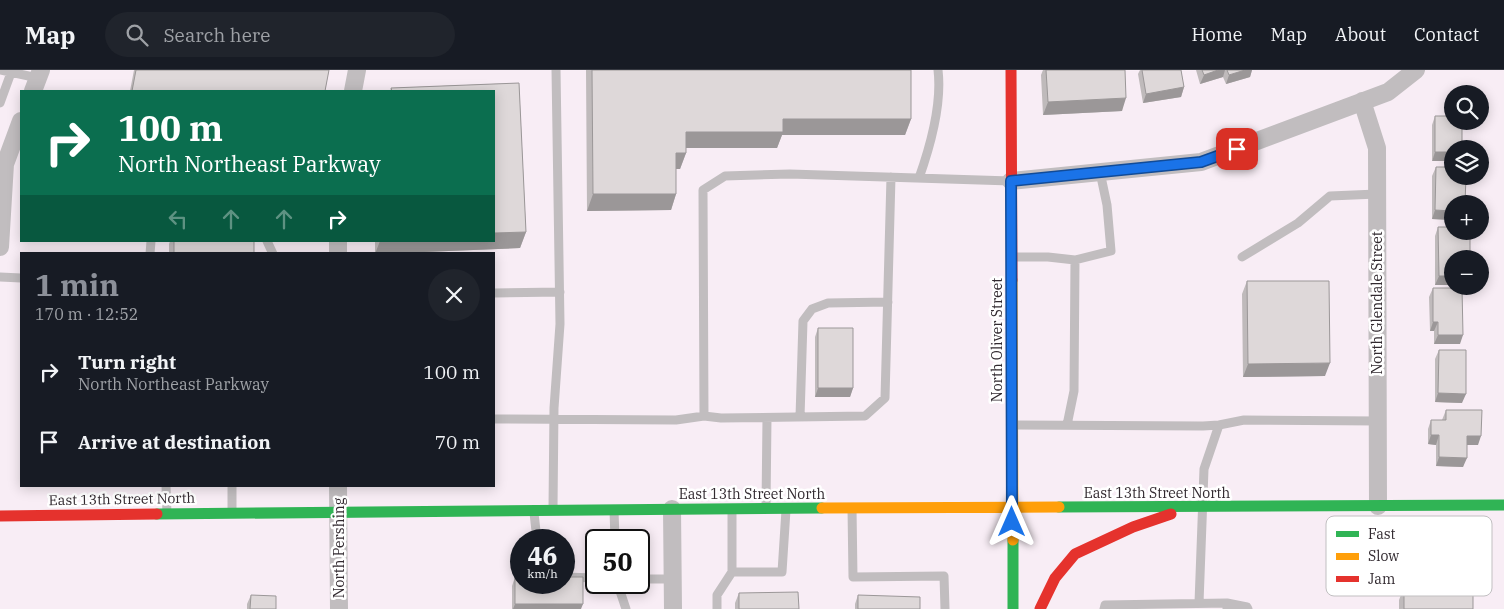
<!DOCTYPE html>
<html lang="en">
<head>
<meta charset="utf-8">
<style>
  body { margin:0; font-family:"IBM Plex Serif",serif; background:#20242c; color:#f1f3f6; height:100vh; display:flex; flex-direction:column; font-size:19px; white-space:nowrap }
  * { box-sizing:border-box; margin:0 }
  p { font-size:16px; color:#9ea1a6 }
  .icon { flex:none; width:28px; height:28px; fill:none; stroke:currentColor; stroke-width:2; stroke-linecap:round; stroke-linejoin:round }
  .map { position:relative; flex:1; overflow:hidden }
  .sheet { position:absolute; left:20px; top:182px; width:475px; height:235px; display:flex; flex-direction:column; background:#171b24; border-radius:0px; box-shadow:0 2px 12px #0003 }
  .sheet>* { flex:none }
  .top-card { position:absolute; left:20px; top:20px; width:475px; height:152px; border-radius:0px; box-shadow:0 2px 12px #0003; background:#0b6e4f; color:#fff; overflow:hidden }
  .controls { position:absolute; left:1444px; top:15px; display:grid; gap:10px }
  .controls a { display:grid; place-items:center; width:45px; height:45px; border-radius:50%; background:#171b24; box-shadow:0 2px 12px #0003; font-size:25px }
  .speed { position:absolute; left:510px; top:459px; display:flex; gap:10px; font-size:25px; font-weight:700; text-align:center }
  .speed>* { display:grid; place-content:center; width:65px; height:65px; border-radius:50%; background:#171b24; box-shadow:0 2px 12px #0003; line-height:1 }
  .speed small { font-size:12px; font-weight:400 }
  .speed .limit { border:2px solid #111; border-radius:8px; background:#fff; color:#111 }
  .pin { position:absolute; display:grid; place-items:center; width:42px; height:42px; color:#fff; margin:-21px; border-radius:10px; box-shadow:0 2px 8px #0006 }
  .me { position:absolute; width:55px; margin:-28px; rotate:0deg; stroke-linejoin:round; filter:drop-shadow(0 0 4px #0008) }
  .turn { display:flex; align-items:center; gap:18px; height:105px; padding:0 15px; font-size:22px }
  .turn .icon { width:65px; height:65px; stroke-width:2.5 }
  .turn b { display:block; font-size:35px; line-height:42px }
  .lanes { display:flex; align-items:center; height:48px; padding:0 15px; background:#0003; justify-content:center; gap:25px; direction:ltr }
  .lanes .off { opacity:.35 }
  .round { display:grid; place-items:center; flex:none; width:52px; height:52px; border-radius:26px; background:#20242c }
  .overview { display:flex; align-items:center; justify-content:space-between; height:85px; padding:0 15px }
  h1 { font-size:30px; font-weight:800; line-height:38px; color:#8c9099 }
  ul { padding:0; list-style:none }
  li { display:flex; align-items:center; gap:15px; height:70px; padding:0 15px }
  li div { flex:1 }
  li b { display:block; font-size:19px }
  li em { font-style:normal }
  header { display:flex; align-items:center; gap:30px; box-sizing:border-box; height:70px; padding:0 25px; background:#171b24; border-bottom:1px solid #363941 }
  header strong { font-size:24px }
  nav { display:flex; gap:28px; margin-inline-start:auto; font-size:18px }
  .search { width:350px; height:45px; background:#20242c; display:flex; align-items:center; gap:12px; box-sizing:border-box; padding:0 18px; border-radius:28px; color:#9ea1a6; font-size:19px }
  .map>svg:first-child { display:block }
</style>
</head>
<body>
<header>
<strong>Map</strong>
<div class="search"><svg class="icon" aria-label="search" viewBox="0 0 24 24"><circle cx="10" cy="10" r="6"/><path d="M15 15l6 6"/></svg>Search here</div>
<nav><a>Home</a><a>Map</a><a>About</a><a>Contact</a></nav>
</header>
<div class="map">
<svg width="1504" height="539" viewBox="0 0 1504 539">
  <rect width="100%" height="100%" fill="#f8edf5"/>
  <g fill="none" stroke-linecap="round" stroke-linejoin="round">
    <!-- lane -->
    <path stroke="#c1bdbf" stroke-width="9" d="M1 0 38 8
      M0 33 12 0
      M891 107 885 328 865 346 721 348 704 346 703 120 725 106 790 104 1011 111
      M919 108C930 77 942 33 938 0
      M267 171 273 184
      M150 184 151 171
      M1014 187H1048L1075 190 1074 321 1067 355
      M1242 187 1298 153 1330 126 1377 124
      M1075 190 1111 181 1107 135 1100 102
      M0 207 21 208
      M494 223 560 222
      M800 347 803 251 812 239 828 233 888 232
      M494 349 676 350 704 346
      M1014 355 1203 356 1219 355 1244 350 1378 351
      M166 416 167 444
      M766 436 767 348
      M553 438 554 338 560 254 556 0
      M852 438 853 507 944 506 945 539
      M732 439V502H782L786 440
      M614 440 615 470
      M232 443V416
      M534 443 537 470
      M564 507 596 508
      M639 509H673
      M617 512 626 539
      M1199 533 1204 399 1219 355
      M1227 533 1247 537 1248 539
      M717 539V525L732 502
      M1104 539 1105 535 1227 533V539"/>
    <!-- street -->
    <path stroke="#c1bdbf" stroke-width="18" d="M33 21 41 0
      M353 21 357 0
      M1362 31 1377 78 1378 436
      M1011 111 1201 92 1388 22 1416 0
      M338 171V184
      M0 177 5 94 21 51
      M338 416 339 539
      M672 439 673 539"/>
    <!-- fast -->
    <path stroke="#30b455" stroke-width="11" d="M1059 437 1504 435
      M157 444 822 438
      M1013 470V539"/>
    <!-- slow -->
    <path stroke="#ff9f0a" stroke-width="11" d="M1012 210 1013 470
      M822 438 1059 437"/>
    <!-- jam -->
    <path stroke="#e5322d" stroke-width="11" d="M1011 0 1012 210
      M0 446 157 444
      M1040 539 1055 508 1075 484 1133 457 1171 444"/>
  </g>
  <!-- wall -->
  <path fill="#bfbabb" d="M134 0H329L325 21H130Z
    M586 0H911V49L905 65H782L777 78H686V83L680 99H676V124L671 140 587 141Z
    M1043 0H1125L1122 41 1043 45 1041 5Z
    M1140 0H1181L1184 17 1181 27 1143 33 1138 4Z
    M1196 0H1252L1250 7 1226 14 1223 7 1200 14Z
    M519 13 526 162 520 178 375 184V171H494V21H390L391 18Z
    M1435 46H1452L1432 91V55Z
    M1436 97 1452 134V150L1432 149V106Z
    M1438 157 1452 161V215H1435V166Z
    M170 171H254V184H169V174Z
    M1247 211 1325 306 1243 307 1242 224Z
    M1433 218 1460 274H1434V261H1430L1429 227Z
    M818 258 853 318 850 327H815V267Z
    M1439 280 1462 333 1435 332V289Z
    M1446 340 1478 375H1467L1463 397 1436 396V375L1428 374V359L1431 350H1442Z
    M515 507 581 539H512V516Z
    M1404 517 1439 525 1473 539H1399V530Z
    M739 523 799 539H735V533Z
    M251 525 276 539H247V534Z
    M858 525 920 539H855V534Z"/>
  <!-- shaded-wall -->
  <path fill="#9b9798" d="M1218 0H1225L1223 7 1200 14 1204 5Z
    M1245 0H1252L1250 7 1226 14 1229 5Z
    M1184 17 1181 27 1143 33 1146 24Z
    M1126 28 1122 41 1043 45 1048 32Z
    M783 49H911L905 65H782L777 78H680L686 62Z
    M1435 82H1452V91H1432Z
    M676 83H686L680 99H671Z
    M593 124H676L671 140 587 141Z
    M1435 140 1452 141V150L1432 149Z
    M526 162 520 178 375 184 380 171H494V163Z
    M1439 206H1452V215H1435Z
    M1433 252H1438L1434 261H1430Z
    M1438 265H1463L1460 274H1434Z
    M1330 293 1325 306 1243 307 1248 294Z
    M818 318H853L850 327H815Z
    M1438 323 1466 324 1462 333 1435 332Z
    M1431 365H1439L1436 375 1428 374Z
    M1467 366H1481L1478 375H1464Z
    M1439 387 1467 388 1463 397 1436 396Z
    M515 534H583L581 539H513Z"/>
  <!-- building -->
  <path fill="#ded8d9" stroke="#9b9798" d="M136 0H329L325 21H132Z
    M592 0H911V49H783V62H686V83H676V124H593Z
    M1046 0H1125L1126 28 1048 32Z
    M1142 0H1181L1184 17 1146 24Z
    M1202 0H1218L1204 5Z
    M1227 0H1245L1229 5Z
    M519 13 526 162 494 163V21H392L391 18Z
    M1435 46H1452V51H1462V79H1452V82H1435Z
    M1436 97H1452V106H1466L1465 134H1452V141L1435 140Z
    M1438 157H1452V161H1470V189H1452V206H1439Z
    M174 171H254V184H174Z
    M1247 211H1329L1330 293 1248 294Z
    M1433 218H1462L1463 265H1438V252H1433Z
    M818 258H853V318H818Z
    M1439 280H1466V324L1438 323Z
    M1446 340H1482L1481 366H1467V388L1439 387V365H1431V350H1446Z
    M515 507H521V512H564V507H583V534H515Z
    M1404 517H1439V525H1473V539H1404Z
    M798 522 799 539H739V523Z
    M251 525 276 526V539H250Z
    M858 525 920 527V539H858Z"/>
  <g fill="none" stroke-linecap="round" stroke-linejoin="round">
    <!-- route casing -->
    <g stroke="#114b97" stroke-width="12">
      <path id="route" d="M1012 452 1011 111 1201 92 1237 79"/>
    </g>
    <!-- route -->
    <use href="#route" stroke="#1a73e8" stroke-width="9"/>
  </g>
  <g text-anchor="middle" stroke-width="5" stroke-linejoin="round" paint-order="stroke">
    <!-- street labels -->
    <g font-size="14" fill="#31292f" stroke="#fff">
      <text transform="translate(1377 233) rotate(-90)" y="5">North Glendale Street</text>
      <text transform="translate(997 270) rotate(-90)" y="5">North Oliver Street</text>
      <text x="1157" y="428">East 13th Street North</text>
      <text x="752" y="429">East 13th Street North</text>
      <text transform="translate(122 429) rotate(-1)" y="5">East 13th Street North</text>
      <text transform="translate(339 478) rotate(-90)" y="5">North Pershing</text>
    </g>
  </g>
  <!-- legend -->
  <rect x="1326" y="446" width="166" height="80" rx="8" fill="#fff" stroke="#c1bfc1" stroke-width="1"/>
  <rect x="1336" y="461" width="23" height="6" fill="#30b455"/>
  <rect x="1336" y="483" width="23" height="7" fill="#ff9f0a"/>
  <rect x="1336" y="506" width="23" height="6" fill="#e5322d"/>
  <g font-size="14" fill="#31292f">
    <text x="1368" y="469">Fast</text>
    <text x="1368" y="491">Slow</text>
    <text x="1368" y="514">Jam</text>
  </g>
</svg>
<div class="controls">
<a><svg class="icon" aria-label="search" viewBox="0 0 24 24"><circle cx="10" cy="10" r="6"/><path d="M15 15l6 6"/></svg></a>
<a><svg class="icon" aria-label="layers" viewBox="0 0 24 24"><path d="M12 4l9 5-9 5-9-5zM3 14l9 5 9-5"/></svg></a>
<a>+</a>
<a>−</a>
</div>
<div class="speed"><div>46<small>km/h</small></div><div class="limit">50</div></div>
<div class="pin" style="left:1237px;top:79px;background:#d93025"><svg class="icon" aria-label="arrive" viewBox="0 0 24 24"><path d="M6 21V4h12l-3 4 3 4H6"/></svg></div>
<svg class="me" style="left:1012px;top:452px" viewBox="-20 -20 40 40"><path d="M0-17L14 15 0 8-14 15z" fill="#1a73e8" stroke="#fff" stroke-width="4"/></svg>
<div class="top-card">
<div class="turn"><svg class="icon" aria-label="right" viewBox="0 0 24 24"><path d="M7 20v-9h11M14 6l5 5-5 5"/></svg><div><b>100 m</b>North Northeast Parkway</div></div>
<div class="lanes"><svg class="icon off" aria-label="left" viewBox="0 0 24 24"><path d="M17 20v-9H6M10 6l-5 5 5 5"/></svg><svg class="icon off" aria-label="ahead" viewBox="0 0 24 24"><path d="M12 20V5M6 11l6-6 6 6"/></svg><svg class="icon off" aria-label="ahead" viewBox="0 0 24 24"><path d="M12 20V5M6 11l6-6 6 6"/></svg><svg class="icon" aria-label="right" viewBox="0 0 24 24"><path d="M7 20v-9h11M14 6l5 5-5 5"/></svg></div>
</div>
<section class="sheet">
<div class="overview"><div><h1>1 min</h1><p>170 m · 12:52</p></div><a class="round"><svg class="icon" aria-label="close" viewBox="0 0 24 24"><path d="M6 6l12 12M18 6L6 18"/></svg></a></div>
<ul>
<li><svg class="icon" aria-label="right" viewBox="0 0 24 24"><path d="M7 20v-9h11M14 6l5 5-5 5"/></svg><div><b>Turn right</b><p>North Northeast Parkway</p></div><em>100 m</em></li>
<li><svg class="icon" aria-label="arrive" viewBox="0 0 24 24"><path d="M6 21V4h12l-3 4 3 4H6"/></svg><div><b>Arrive at destination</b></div><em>70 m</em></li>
</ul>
</section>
</div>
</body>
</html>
